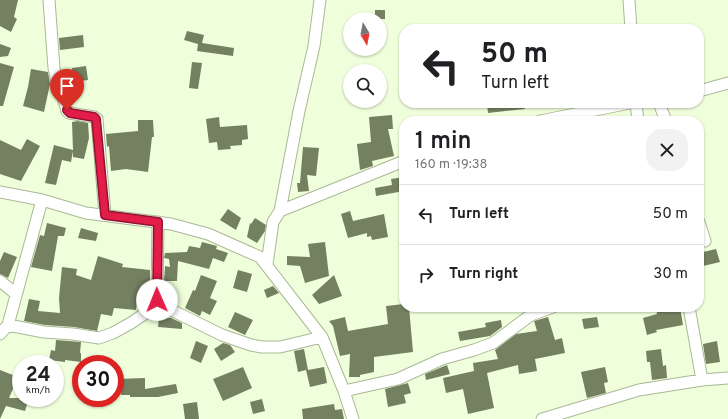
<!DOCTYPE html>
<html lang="en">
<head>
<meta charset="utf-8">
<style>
  body { margin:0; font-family:Overpass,sans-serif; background:#f2f2f2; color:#202124; height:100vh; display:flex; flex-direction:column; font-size:15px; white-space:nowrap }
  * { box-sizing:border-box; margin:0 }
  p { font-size:13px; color:#757577 }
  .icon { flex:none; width:22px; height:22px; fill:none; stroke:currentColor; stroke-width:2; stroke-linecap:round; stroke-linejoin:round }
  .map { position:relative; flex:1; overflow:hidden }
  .details { position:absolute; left:399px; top:116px; width:305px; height:196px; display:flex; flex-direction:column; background:#fff; border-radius:16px; box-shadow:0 1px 3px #0004 }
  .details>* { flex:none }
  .hud { position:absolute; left:399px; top:24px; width:305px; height:84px; border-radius:16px; box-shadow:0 1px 3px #0004; background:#fff; color:#202124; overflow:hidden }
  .needle { width:26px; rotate:170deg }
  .buttons { position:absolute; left:343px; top:12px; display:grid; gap:8px }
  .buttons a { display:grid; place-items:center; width:44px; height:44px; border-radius:50%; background:#fff; box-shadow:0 1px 3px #0004; font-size:20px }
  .speed { position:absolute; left:12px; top:355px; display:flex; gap:8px; font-size:20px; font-weight:700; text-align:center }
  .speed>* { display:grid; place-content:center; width:52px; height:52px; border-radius:50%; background:#fff; box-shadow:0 1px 3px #0004; line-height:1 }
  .speed small { font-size:10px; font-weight:400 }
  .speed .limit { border:6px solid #d22; background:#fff; color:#111 }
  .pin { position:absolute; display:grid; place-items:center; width:34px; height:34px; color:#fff; margin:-41px -17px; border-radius:50% 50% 50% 0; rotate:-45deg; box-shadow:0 0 4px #0007 }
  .pin .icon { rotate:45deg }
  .me { position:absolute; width:44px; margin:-22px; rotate:359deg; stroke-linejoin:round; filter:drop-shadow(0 0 3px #0008) }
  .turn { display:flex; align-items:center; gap:14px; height:84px; padding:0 16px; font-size:18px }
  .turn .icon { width:52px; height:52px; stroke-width:2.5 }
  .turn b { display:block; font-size:28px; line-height:34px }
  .round { display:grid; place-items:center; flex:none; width:42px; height:42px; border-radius:16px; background:#f2f2f2 }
  .headline { display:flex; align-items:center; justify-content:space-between; height:68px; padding:0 16px }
  h1 { font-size:24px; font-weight:600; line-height:30px }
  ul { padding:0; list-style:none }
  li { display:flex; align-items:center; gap:12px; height:60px; padding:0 16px; border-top:1px solid #e0e0e0 }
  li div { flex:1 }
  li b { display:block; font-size:15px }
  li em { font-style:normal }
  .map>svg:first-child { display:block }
</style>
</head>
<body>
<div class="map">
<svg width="728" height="419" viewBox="0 0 728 419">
  <rect width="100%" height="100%" fill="#efffdb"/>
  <!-- building -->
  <path fill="#738161" d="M0 0H18L14 17 17 19 11 32 0 26Z
    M375 10H385V19H375Z
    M187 31 204 35 202 43 234 48 233 56 197 51 198 44 184 40Z
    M83 35 84 47 60 50 59 38Z
    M0 44 11 48 8 56 0 57Z
    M192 62 202 63 198 89 189 88Z
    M0 63 14 67 3 106H0Z
    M86 66 88 80 74 82 72 68Z
    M31 69 48 72 50 84 44 112 23 106 28 87Z
    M487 103H524L525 109 488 113Z
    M392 115 393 129H388L394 156 372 161 373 166 360 170 357 144 371 142 369 117Z
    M219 117 220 127 247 125 248 139 242 140V145L230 146 231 149 218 150 217 142 209 143 206 119Z
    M138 120H153L154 137H152L148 172 126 169 111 171 109 146 107 147 106 134 138 131Z
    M78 121 88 123 89 138 84 159 73 157V151L71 162 62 160 56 185 45 183 54 145 73 150 72 122Z
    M27 139 40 146 21 181 0 174V140L21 150Z
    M303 147 319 148 316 176 307 175 309 191 298 192 297 183H300Z
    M404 177V191L376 196 375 188 392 185 391 179Z
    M228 209 241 218 236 230 220 220Z
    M350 211 353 221 384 214 388 237 372 240 371 236 367 237V233L348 238 341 214Z
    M255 218 266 225 265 231 257 243 247 237 250 223 251 224Z
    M47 223 66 228 64 236H58L52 271 31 267 40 235 44 236Z
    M81 228 98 233 96 241 78 238Z
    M202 242 217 246 216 249 228 253 224 262 213 258 209 269 178 261 177 281H164L165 266 170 267 169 259 164 258 165 253 187 252 189 246 200 248Z
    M325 242 329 276 305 283 300 266 287 265V256L310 257 308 244Z
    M716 249 720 262 699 267V253Z
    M4 252 17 257 8 278 0 274V261Z
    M98 256 123 264 122 267 150 270V301H137L136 310 114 308 112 316 101 314 97 331 74 327 45 325 24 321 29 299 40 301 38 311 60 313 59 298 62 267 77 269 76 275 91 280Z
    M238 270 252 274 247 292 233 288Z
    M201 275 217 281 210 298 217 301 210 315 202 311 200 316 185 308 193 290 195 291Z
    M334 275 342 296 319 304 312 295Z
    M273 286 279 293 267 298 264 290Z
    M404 304V307H409L413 352 374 357V372L360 375V377H349L350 354 340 356 333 326 329 321 345 317 348 331 388 324 386 306Z
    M656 307H680L683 325 656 330 657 332 647 335 643 318 657 314Z
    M235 312 253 320 245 335 228 327Z
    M159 317 171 318 182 323V329L158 327Z
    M548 317 555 340 562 338 565 353 535 359 537 371 519 374 518 365 487 373 494 408 468 414 463 389 446 393 443 378 474 371 473 363 498 359 495 350 516 334 537 331 534 321Z
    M597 317 599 327 584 329 582 319Z
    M501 320 502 327 490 336 460 341 458 332 486 327 485 323Z
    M56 340 81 342 80 353H81V362L65 360V362L49 360 51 350 55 351Z
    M196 341 208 346 201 363 190 358Z
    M717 341 720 362 706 364 703 344Z
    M223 343 230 345 235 352 221 361 214 349Z
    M304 349 308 370 324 367 327 383 310 387 306 370 298 372 294 351Z
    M661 349 663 366 666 365 667 378 652 380 650 362H647L646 351Z
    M447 365 450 374 426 380 425 374Z
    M243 367 252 388 223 401 213 379Z
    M605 367 608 382 604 383 606 393 587 398 581 372Z
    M0 370 18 377 9 398H29L25 411 6 406 0 419Z
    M145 378V389L176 384 178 393 158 397H130V395H121L122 388H115L116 379Z
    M408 383 411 393 404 395 406 403 388 407 385 389Z
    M262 399 265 411 253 414 250 402Z
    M197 402 199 419H185L183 404Z
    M334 404 335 410 342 409 344 419H303L302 409Z"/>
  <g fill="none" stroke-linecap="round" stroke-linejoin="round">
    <!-- street casing -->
    <g stroke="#aab896" stroke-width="13">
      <path id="street" d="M49 0 54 68 58 87 62 94 67 111 69 113 94 117 97 119 105 215
        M629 0 631 29
        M699 91 728 83
        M636 103 638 121
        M659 103 666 121
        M540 121 630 103
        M0 192 42 200 86 213 171 224 208 234 260 257 322 337 344 391 353 419
        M280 211 299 111 314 46 320 0
        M158 222 157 294V300L159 304 222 335 251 345 262 347H280L322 337
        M699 222 705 241
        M267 264 273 222 280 211 404 161
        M0 281 16 294
        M689 307 702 380
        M8 325 44 332 73 334 99 338 113 333 131 323 159 304
        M0 334 8 325 42 200
        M344 391 398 379 442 359 474 350 493 343 531 315 553 307
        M542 419 639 390 702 380 728 378"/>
    </g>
    <!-- street -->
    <use href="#street" stroke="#fff" stroke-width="11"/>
  </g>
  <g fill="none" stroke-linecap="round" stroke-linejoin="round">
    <!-- route casing -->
    <g stroke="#92132f" stroke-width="10">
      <path id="route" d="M67 110 70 113 94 117 96 119 105 215 158 222 157 300"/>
    </g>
    <!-- route -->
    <use href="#route" stroke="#e11d48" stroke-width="7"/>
  </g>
</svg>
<div class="buttons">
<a><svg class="needle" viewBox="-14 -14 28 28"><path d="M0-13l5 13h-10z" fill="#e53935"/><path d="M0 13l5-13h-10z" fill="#757577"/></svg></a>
<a><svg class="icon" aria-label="search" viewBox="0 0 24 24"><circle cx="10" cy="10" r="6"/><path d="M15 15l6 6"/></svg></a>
</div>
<div class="speed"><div>24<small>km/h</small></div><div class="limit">30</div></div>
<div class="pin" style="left:67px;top:110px;background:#d93025"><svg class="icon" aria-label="arrive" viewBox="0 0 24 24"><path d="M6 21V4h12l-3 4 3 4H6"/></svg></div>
<svg class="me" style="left:157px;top:300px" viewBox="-20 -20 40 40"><circle r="19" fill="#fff"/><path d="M0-13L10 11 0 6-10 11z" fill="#e11d48"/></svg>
<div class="hud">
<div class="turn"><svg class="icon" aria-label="left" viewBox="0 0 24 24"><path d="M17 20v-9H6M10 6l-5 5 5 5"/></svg><div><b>50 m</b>Turn left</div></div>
</div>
<section class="details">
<div class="headline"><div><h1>1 min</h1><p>160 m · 19:38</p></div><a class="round"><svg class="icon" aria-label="close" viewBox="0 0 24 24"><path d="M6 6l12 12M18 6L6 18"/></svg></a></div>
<ul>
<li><svg class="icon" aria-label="left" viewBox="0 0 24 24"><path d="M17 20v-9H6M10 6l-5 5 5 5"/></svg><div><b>Turn left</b></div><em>50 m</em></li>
<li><svg class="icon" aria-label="right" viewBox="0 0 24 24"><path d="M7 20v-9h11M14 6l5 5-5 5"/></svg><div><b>Turn right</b></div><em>30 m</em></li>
</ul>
</section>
</div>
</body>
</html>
